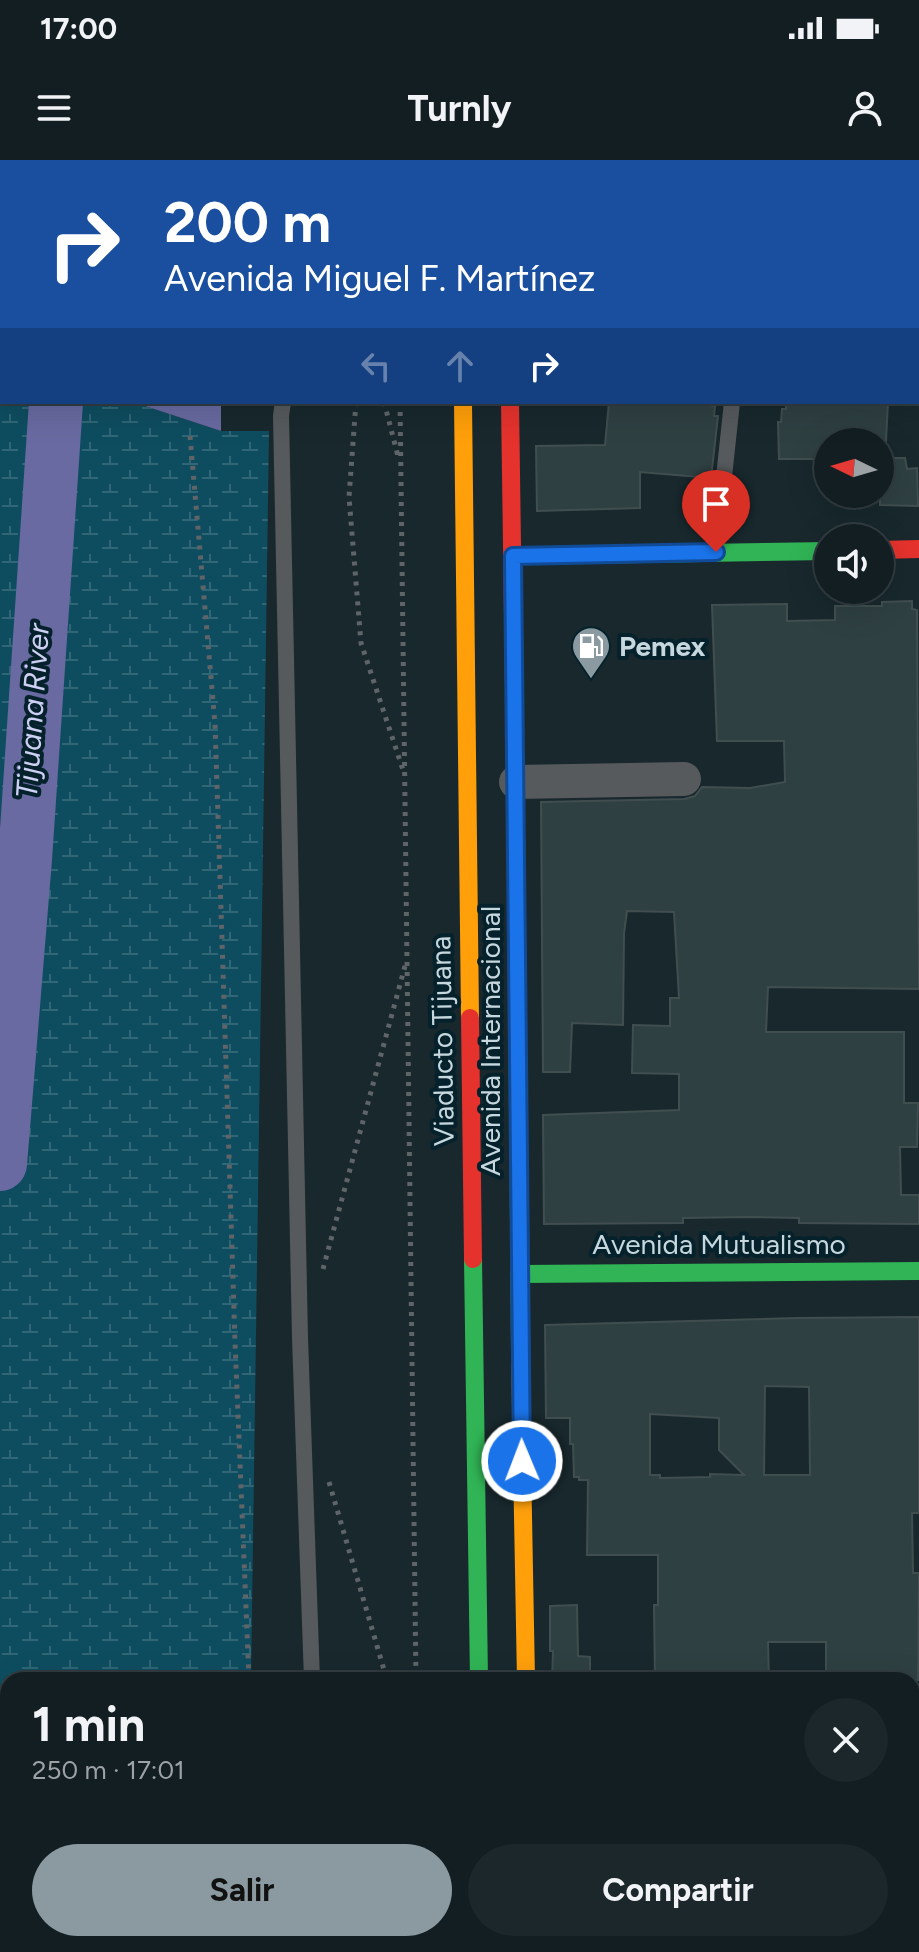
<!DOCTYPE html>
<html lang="es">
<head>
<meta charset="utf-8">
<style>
  body { margin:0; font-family:Figtree,sans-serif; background:#1b272a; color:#f1f3f6; height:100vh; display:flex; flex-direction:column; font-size:30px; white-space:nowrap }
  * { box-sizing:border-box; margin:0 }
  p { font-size:26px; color:#9ca2a5 }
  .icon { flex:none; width:44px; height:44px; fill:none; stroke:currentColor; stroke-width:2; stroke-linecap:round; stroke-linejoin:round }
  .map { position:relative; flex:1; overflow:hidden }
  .side { position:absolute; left:0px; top:1512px; width:920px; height:280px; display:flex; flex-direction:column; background:#121e22; border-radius:24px 24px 0 0; box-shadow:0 8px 32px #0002,0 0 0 2px #313c40 }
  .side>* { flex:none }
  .hud { position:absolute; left:0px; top:0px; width:920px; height:244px; box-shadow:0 8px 32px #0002,0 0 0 2px #313c40; background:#1a4fa0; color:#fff; overflow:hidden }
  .needle { width:52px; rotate:275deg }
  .buttons { position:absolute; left:814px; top:268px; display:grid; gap:16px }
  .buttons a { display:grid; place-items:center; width:80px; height:80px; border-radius:50%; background:#121e22; box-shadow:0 8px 32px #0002,0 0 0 2px #313c40; font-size:40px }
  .pin { position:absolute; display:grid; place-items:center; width:68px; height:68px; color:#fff; margin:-82px -34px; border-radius:50% 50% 50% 0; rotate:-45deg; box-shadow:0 0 8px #0007 }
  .pin .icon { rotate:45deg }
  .me { position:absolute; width:88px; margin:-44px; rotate:359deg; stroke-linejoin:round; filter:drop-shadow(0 0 6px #0008) }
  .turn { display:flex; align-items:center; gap:28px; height:168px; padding:0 32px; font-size:36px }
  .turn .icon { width:104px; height:104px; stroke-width:2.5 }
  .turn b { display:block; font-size:56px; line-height:68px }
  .lanes { display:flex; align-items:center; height:76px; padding:0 32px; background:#0003; justify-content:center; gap:40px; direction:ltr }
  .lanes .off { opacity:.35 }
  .round { display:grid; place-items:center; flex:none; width:84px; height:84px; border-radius:42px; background:#1b272a }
  .overview { display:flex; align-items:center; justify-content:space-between; height:136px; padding:0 32px }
  h1 { font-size:48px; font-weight:700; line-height:60px }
  .button { display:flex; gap:16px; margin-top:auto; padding:16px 32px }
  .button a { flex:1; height:92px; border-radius:48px; background:#8a9aa0; color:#111; font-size:32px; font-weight:700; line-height:92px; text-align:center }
  .button a+a { background:#1b272a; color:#f1f3f6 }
  .status { display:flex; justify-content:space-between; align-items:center; height:56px; padding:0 40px; background:#121e22; direction:ltr }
  .status svg { height:22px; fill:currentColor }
  header { display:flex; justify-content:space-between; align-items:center; height:104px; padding:0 32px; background:#121e22; font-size:36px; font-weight:700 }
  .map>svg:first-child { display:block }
</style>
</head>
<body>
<div class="status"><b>17:00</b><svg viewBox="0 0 49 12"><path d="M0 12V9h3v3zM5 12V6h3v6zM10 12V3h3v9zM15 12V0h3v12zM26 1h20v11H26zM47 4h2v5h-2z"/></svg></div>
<header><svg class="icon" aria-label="menu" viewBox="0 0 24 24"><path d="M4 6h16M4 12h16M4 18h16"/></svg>Turnly<svg class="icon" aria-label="person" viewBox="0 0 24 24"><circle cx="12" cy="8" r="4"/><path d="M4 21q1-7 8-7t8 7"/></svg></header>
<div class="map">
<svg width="919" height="1792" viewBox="0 0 919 1792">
  <defs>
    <pattern id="wetland-marsh" width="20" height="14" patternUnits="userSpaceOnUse" patternTransform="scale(2)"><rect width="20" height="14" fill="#0e4d60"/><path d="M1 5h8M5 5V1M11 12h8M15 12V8" fill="none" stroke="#306676"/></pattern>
  </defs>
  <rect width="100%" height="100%" fill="#18282d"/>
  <!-- wetland -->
  <path fill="url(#wetland-marsh)" d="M0 194 2 195V242H133L221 271H269L251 1520H8V1784H248V1792H0Z"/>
  <!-- water -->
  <path fill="#686aa1" d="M0 0H242V2H2V195L0 194Z
    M133 242H221V271Z"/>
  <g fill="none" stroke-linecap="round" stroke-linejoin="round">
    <!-- river -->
    <path stroke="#686aa1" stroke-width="54" d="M0 1004 25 699 56 242"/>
  </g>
  <!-- building -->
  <path fill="#2f4042" stroke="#404e50" stroke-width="2" fill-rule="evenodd" d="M609 242H701V244L715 246 714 256H718L711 318 640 312V348L537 351 536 286 605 285Z
    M786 242H888L886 281 828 282V299H779L778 262H781L782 249H786Z
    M880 298H905L907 309 917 308 918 346 880 345Z
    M912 441V449L917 450 919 829 768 827 766 872H904V943H918L917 987H900L901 1035H919V1064L799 1063V1058L748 1057 683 1058V1063L544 1064 543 955 679 950V914L632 913 633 865 670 866V838H679L674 752 627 751 624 773 623 865 572 863 570 912H543L541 642 684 639 695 636 702 627 750 628 785 622 784 581H717L712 445 787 444V461L835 460V446H882V442Z
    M919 1157V1353H912L913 1413H919L918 1520H826V1482H768L769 1520 655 1519 654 1445H658V1395H587L588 1320H579V1317H574L573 1284H570V1258H546L545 1165 797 1158ZM765 1226 809 1227 810 1315H764ZM650 1254 719 1258V1290L744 1315 710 1314V1317L660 1318V1315H650Z
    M577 1445 578 1496 590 1497V1520H552L553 1491H550V1446Z"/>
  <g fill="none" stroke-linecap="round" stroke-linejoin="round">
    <!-- path -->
    <path stroke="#5e6468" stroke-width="5" stroke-dasharray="4 6" stroke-linecap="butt" d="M398 0V2
      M356 242 349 337 361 483 403 610
      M384 242 399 300
      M400 242 416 1520
      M190 276 215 564 235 1182 249 1520
      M323 1109 405 806
      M329 1322 387 1520
      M260 1784V1792
      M420 1784 421 1792"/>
    <!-- lane -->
    <path stroke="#565a5d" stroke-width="16" d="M310 2V0
      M755 2 756 0
      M283 242 281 256 300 1178 312 1520
      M716 392 732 242
      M327 1784V1792
      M740 1784V1792
      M648 1792V1784
      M805 1792V1784"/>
    <!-- street -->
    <path stroke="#565a5d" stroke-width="34" d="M516 622 684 619"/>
    <!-- fast -->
    <path stroke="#30b455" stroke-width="18" d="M477 0V2
      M505 0V2
      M513 396 828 391
      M516 670 520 1192
      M473 1099 479 1520
      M519 1114 919 1111
      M470 1784V1792
      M508 1784V1792"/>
    <!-- slow -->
    <path stroke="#ff9f0a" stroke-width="18" d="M463 242 470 858
      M520 1192 526 1520
      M530 1784V1792"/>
    <!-- jam -->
    <path stroke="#e5322d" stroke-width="18" d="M510 242 516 670
      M880 390 919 389
      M470 858 473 1099"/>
  </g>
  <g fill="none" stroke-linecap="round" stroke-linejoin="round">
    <!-- route casing -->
    <g stroke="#114b97" stroke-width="20">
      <path id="route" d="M522 1301 513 396 716 392"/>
    </g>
    <!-- route -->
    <use href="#route" stroke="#1a73e8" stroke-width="14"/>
  </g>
  <!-- icons -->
  <defs>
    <g id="fuel-pin" transform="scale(2)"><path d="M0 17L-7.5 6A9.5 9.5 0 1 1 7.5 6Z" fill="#8a9aa0" stroke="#05222c"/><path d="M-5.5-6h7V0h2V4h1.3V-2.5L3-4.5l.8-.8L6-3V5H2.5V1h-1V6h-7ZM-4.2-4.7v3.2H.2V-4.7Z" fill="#fff"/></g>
  </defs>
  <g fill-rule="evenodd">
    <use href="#fuel-pin" x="591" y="486"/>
  </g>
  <g text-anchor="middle" stroke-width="8" stroke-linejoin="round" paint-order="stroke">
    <!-- poi labels -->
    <g font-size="28" font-weight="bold" fill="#c7d7de" stroke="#05222c" text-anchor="start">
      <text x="619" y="496">Pemex</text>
    </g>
    <!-- street labels -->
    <g font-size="28" fill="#c7d7de" stroke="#05222c">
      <text transform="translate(442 881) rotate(-91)" y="10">Viaducto Tijuana</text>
      <text transform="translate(490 881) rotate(-90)" y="10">Avenida Internacional</text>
      <text x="719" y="1094">Avenida Mutualismo</text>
    </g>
    <!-- water labels -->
    <g font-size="30" font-style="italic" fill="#ced0f3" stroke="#05222c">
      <text transform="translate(33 551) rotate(-86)" y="10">Tijuana River</text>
    </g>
  </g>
</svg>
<div class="buttons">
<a><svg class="needle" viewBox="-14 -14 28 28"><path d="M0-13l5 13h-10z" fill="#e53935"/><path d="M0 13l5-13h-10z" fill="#9ca2a5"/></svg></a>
<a><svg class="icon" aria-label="sound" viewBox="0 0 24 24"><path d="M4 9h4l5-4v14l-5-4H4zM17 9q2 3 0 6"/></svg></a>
</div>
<div class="pin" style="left:716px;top:392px;background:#d93025"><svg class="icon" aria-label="arrive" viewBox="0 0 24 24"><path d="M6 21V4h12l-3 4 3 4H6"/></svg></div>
<svg class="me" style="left:522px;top:1301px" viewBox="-20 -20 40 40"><circle r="17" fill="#1a73e8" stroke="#fff" stroke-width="3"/><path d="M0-11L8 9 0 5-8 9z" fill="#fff"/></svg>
<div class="hud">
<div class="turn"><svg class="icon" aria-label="right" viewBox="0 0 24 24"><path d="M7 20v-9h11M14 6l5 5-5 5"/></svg><div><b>200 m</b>Avenida Miguel F. Martínez</div></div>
<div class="lanes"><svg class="icon off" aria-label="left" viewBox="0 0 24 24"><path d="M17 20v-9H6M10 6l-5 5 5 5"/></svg><svg class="icon off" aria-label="ahead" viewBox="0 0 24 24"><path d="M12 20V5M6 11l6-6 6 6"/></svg><svg class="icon" aria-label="right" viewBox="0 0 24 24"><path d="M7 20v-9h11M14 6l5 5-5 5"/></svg></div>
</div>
<section class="side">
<div class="overview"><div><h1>1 min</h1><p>250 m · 17:01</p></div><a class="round"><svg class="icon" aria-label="close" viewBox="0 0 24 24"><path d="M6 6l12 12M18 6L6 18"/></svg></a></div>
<div class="button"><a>Salir</a><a>Compartir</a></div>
</section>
</div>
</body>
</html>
